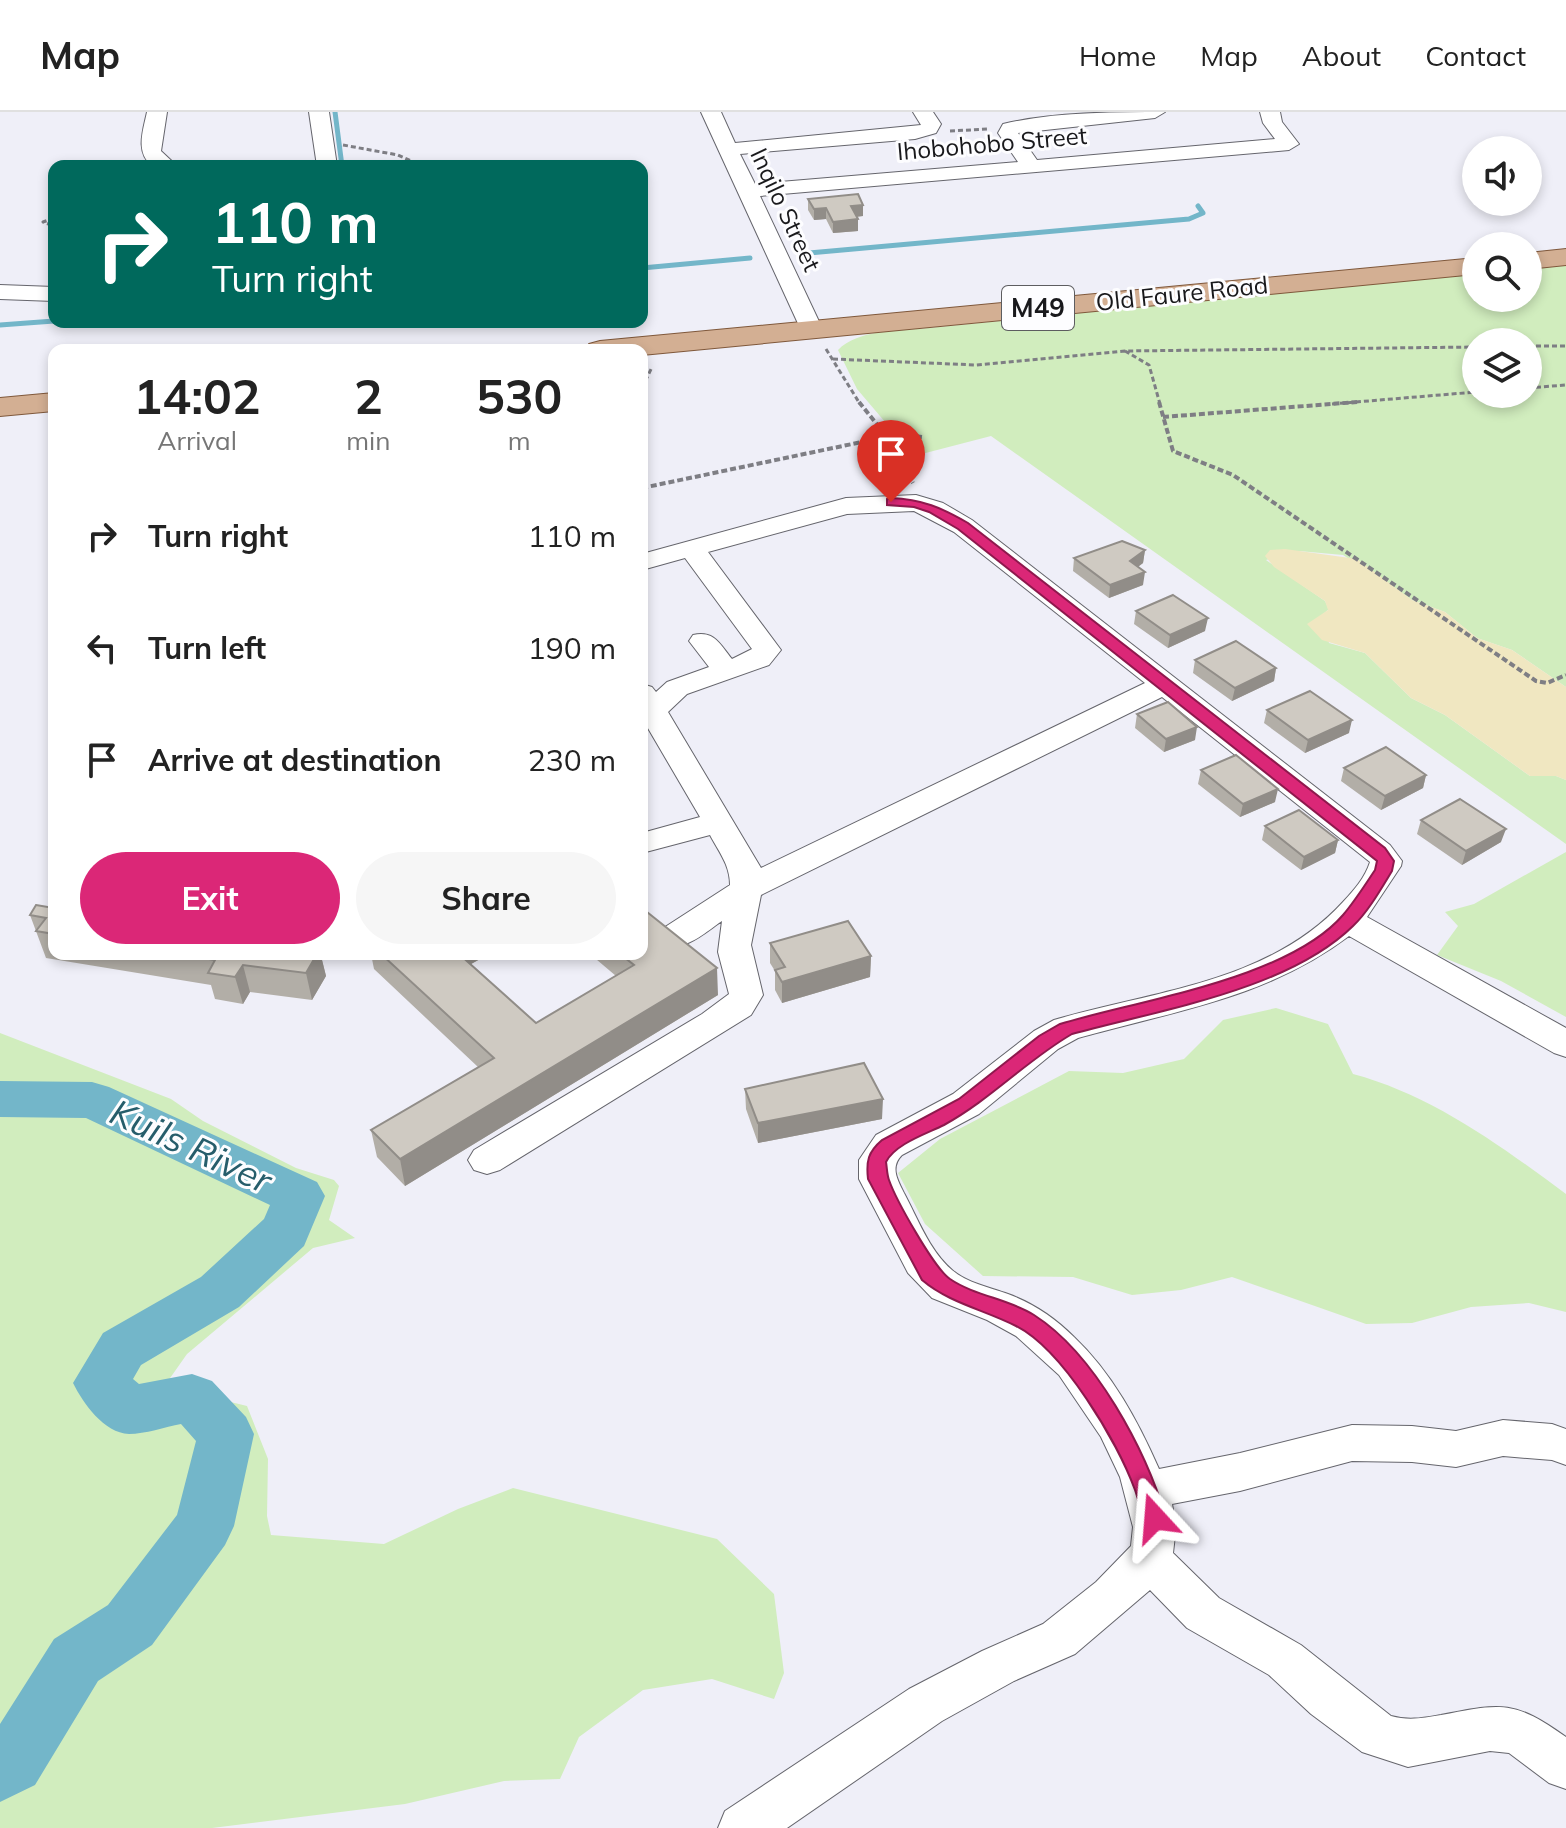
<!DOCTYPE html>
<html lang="en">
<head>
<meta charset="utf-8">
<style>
  body { margin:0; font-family:Mulish,sans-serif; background:#f6f6f6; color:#222; height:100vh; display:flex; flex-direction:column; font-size:30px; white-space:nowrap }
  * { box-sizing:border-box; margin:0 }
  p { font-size:26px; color:#767676 }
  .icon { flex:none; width:44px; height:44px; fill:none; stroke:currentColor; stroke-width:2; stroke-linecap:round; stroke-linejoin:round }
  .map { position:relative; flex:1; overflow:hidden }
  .details { position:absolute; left:48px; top:232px; width:600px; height:616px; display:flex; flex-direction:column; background:#fff; border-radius:16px; box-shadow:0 4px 12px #0003 }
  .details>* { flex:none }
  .banner { position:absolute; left:48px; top:48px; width:600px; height:168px; border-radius:16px; box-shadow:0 4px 12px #0003; background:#00695c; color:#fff; overflow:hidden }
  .tools { position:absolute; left:1462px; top:24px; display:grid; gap:16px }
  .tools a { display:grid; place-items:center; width:80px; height:80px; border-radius:50%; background:#fff; box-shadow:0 4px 12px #0003; font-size:40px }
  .pin { position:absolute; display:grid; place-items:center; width:68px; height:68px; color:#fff; margin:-82px -34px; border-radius:50% 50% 50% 0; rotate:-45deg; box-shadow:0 0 8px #0007 }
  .pin .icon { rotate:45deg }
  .me { position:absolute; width:88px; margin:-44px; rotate:341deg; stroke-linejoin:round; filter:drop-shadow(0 0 6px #0008) }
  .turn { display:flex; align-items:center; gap:28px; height:168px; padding:0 32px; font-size:36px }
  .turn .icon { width:104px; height:104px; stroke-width:2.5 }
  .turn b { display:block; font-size:56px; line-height:68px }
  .eta { display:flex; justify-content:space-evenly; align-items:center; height:136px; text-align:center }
  .eta b { font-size:48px; font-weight:700; line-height:56px }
  .primary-button { display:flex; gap:16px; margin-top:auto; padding:16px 32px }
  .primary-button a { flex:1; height:92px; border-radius:48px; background:#db2777; color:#fff; font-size:32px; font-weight:700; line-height:92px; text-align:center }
  .primary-button a+a { background:#f6f6f6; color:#222 }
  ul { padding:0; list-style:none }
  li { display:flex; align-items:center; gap:24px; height:112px; padding:0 32px }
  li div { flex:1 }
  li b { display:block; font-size:30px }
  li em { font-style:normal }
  header { display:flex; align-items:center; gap:48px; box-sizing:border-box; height:112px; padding:0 40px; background:#fff; border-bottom:2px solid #e0e0e0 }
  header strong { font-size:38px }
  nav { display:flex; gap:44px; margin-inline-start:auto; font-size:28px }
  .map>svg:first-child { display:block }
</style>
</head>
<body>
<header>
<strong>Map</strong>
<nav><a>Home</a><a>Map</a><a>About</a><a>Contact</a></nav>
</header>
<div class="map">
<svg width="1566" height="1716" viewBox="0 0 1566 1716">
  <rect width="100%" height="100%" fill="#efeff8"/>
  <!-- green -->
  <path fill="#d1edbe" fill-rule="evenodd" d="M1566 153V575L1512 538 1477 526 1445 500 1412 488 1343 443 1299 439 1266 448 1325 489 1329 497 1321 504 1329 531 1365 541 1411 586 1445 603 1530 664H1556L1566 668V732L991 324 914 344 857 277 838 238C858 217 900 219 928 216L1476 162V186H1528V156ZM1476 230H1528V282H1476Z
    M1566 740V905L1501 869 1437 843 1458 814 1445 800 1474 792Z
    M1276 896 1328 912 1353 962C1432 983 1501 1034 1566 1082V1200L1529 1191 1471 1195 1412 1211 1366 1212 1232 1165 1181 1178 1132 1183 1073 1165 983 1164 925 1112 898 1061 940 1027 1069 959 1123 961 1184 947 1223 908Z
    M0 921 171 987 203 1009 296 1056 334 1068 339 1074 329 1108 355 1126 313 1136 187 1242 168 1269 186 1279 247 1294 268 1347 267 1404 271 1423 384 1432 458 1397 513 1376 717 1427 774 1482 784 1561 774 1587 712 1567 643 1578 579 1625 560 1667 504 1669 405 1692 212 1716H0Z"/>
  <!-- sand -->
  <path fill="#f0e7c1" d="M1285 437 1357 447 1412 488 1445 500 1477 526 1512 538 1566 575V668L1556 664H1530L1445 603 1411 586 1365 541 1322 528 1307 512 1328 498 1325 489 1274 455 1265 444 1270 438Z"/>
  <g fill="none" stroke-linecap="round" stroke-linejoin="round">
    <!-- stream -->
    <path stroke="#73b6c9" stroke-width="5" d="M335 0 342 54
      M809 141 1189 107 1203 101 1198 94
      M642 156 750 146
      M0 213 54 209"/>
    <!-- river -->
    <path fill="#73b6c9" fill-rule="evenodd" d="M0 969 92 970 109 975 317 1070 325 1084 304 1134 239 1195 141 1253 133 1267 139 1272 192 1262 212 1269 246 1305 254 1322 234 1414 225 1433 152 1533 98 1569 35 1673 0 1690V1612L54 1527 108 1493 177 1403 196 1329 181 1312C165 1315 145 1322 129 1322 104 1321 83 1291 73 1271L103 1221 201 1165 264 1107 270 1093 86 1006 0 1005Z"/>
    <!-- minor casing -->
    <g stroke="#65656c" stroke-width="2">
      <path id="minor" d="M147 0H167L161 39 177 54H152C135 40 143 19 147 0Z
        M309 0H329L337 54H317Z
        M701 0H721L735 31 921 13 913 0H933L941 12 936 21 915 27 740 42 755 72 1018 50 998 21 1003 12C1053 0 1113 0 1165 0L1155 6 1018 21 1037 48 1275 27 1263 11 1260 0H1280L1282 10 1299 32 1289 38 760 84 823 218 820 223H804L801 218Z
        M0 173 54 175V189L0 187Z
        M916 383 943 391 972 408 1390 733 1402 749 1401 754 1367 805 1566 916V945L1554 941 1349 824C1267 886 1174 899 1078 926L1058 937 979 1002 902 1043C890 1055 897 1067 904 1081 918 1107 929 1138 952 1158 967 1171 989 1175 1008 1182 1033 1191 1055 1206 1074 1225 1112 1261 1138 1309 1159 1357L1240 1341 1352 1313 1412 1314 1456 1319 1503 1308 1552 1312 1566 1317V1353L1552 1348 1503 1344 1456 1355 1412 1350 1352 1349 1240 1379 1172 1392 1176 1415 1173 1441 1219 1486 1301 1533 1391 1604C1409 1609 1423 1606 1441 1603 1502 1591 1514 1588 1566 1625V1677L1549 1671 1509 1641 1490 1639 1408 1655 1362 1640 1311 1602 1269 1563 1187 1516 1150 1478 1075 1542 1014 1569 942 1609 787 1716H718L725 1699 909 1577 982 1539 1043 1512 1096 1470 1131 1434 1133 1415 1120 1365 1101 1325 1059 1263 1016 1224 987 1208 932 1186 908 1161 859 1067V1048L876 1023 953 982 1034 919 1054 908C1153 879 1269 871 1343 790 1354 778 1365 766 1370 750L1162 585 761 783 751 833 763 883 751 903 500 1058 487 1062 474 1058 468 1048 474 1038 702 902 729 882 718 840 722 809C703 822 685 840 662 833L657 825 662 817 730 773C730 753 719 740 710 723L642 741V721L700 705 642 606V572L652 575 656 580 667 570 709 555 689 529 693 523C714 518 720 532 732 547L752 537 685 446 642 458V442L846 386ZM914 399 954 420 1145 571 761 756 668 600 687 582 769 553 781 538 708 440 847 402Z"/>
    </g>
    <!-- major casing -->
    <g stroke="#7f583b" stroke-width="2">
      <path id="major" d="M1566 137V153L1528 157V141Z
        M1476 146V162L642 243V238H585L589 232 600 229Z
        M54 281V299L0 304V286Z"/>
    </g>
    <!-- path-far1 -->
    <path stroke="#7e7e84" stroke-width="3" stroke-dasharray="5 3" stroke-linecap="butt" d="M950 19 988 17
      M343 33 398 43 422 54
      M54 106 43 110 54 114
      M1528 234H1566
      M826 237 860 292
      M1125 239 1149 253 1160 292
      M833 247 976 253 1125 239 1476 235
      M642 276 652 255
      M1528 276 1566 273
      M1332 292 1476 280"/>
    <!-- path -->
    <path stroke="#7e7e84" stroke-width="4" stroke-dasharray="6 3" stroke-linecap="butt" d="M859 290 884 321 923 325
      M1159 290 1173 339 1233 363 1536 569 1547 571 1566 563
      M1163 305 1357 290
      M642 376 876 327 884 321 913 371"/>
    <!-- minor -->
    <use href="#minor" fill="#fff" fill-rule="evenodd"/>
    <!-- major -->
    <use href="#major" fill="#d3af93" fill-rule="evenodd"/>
  </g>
  <!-- wall -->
  <path fill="#b2aea7" d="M808 87 863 104 857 105 858 107V119L833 121 826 107 814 108 808 98Z
    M1145 438 1143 451 1138 455 1143 473 1109 486 1073 459 1074 446Z
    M1136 499 1205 519 1168 536 1134 512Z
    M1195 548 1276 556 1274 569 1232 589 1193 561Z
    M1267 598 1349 621 1305 641 1264 611Z
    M1137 602 1195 628 1164 640 1135 616Z
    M1344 656 1426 663 1423 676 1381 698 1341 669Z
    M1201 658 1275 690 1240 705 1198 672Z
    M1421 708 1501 730 1462 753 1417 722Z
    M1265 714 1338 728 1335 741 1301 758 1262 728Z
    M54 796V842H323L321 844 326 864 312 888 250 880 243 892 215 887 211 873 46 846 30 803Z
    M770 831 871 844 870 865 782 891 775 878V859L770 851Z
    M371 842H489L471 852 536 911 616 864 590 842H642L718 883 405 1074 377 1045 371 1018 478 955 374 857Z
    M745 977 882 1007 758 1031 746 997Z"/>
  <!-- shaded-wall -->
  <path fill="#918d88" d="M863 93V104L850 105 851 94Z
    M826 96V107L814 108V97Z
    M858 107V119L833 121V110Z
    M1145 438 1143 451 1128 462 1130 449Z
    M1145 460 1143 473 1109 486 1110 473Z
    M1208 506 1205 519 1168 536 1170 523Z
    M1276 556 1274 569 1232 589 1235 576Z
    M1352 608 1349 621 1305 641 1308 628Z
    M1197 615 1195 628 1164 640 1166 627Z
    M1426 663 1423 676 1381 698 1385 684Z
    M1278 677 1275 690 1240 705 1243 692Z
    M1506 717 1501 730 1462 753 1466 739Z
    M1338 728 1335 741 1301 758 1304 745Z
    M311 842H323L321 844 326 864 312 888 306 861Z
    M452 842H489L455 861Z
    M871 844 870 865 782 891V870Z
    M243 853 250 880 243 892 235 865Z
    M717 856 718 883 405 1074 400 1047Z
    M883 987 882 1007 758 1031V1011Z"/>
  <!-- building -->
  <path fill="#cfcac2" stroke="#918d88" stroke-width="2" d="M858 82 863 93 851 94 858 107 833 110 826 96 814 97 808 87Z
    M1122 429 1145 438 1130 449 1145 460 1110 473 1074 446Z
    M1173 483 1208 506 1170 523 1136 499Z
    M1236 529 1276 556 1235 576 1195 548Z
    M1310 579 1352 608 1308 628 1267 598Z
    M1168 590 1197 615 1166 627 1137 602Z
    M1386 635 1426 663 1385 684 1344 656Z
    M1236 643 1278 677 1243 692 1201 658Z
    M1460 687 1506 717 1466 739 1421 708Z
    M1299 698 1338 728 1304 745 1265 714Z
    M36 793 54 796V822L36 819 46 806 30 803Z
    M642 796 717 856 400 1047 371 1018 494 946 381 842H459L536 911 634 853 620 842H642Z
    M848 809 871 844 782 870 775 858 785 855 770 831Z
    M178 842H317L306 861 243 853 235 865 208 861 215 848Z
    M864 951 883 987 758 1011 745 977Z"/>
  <!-- route -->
  <path fill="#db2777" stroke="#8e194d" stroke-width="2" d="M891 386C922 387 942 396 968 411L1385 736 1394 749 1392 759C1381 777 1368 800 1353 814 1288 878 1159 898 1072 922 1027 948 990 988 944 1013 926 1022 895 1032 886 1050 887 1056 887 1063 889 1068 896 1088 934 1156 950 1167 975 1184 1009 1187 1034 1203 1095 1242 1146 1338 1166 1406L1163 1413 1155 1416 1146 1413C1141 1402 1139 1389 1135 1378 1117 1329 1063 1238 1016 1214 985 1198 949 1191 922 1168L868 1067C866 1049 868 1040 882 1028L959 987 1039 924 1060 912C1139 888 1288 867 1343 803 1355 789 1365 773 1375 758L1377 749 958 417 929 400 914 395 887 393V387Z"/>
  <g text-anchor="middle" stroke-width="6" stroke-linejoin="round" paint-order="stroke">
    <!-- far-street labels -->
    <g font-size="24" fill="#19191c" stroke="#fdfdff">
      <text transform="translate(992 32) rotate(-5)" y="8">Ihobohobo Street</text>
      <text transform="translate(785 98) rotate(65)" y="8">Inqilo Street</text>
      <text transform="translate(1182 182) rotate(-6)" y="8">Old Faure Road</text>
    </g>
    <!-- shield labels -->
    <rect fill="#fdfdff" stroke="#5d5d60" stroke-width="2" x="1002" y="174" width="72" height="44" rx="6"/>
    <g font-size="26" font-weight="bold" fill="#19191c">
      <text x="1038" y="205">M49</text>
    </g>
    <!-- near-water labels -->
    <g font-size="36" font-style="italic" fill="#265d6b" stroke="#fdfdff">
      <text transform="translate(191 1034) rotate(25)" y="13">Kuils River</text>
    </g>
  </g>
</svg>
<div class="tools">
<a><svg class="icon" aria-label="sound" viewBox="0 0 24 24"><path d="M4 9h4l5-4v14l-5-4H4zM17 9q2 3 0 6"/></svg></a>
<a><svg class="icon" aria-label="search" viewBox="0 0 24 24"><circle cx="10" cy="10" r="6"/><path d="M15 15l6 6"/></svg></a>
<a><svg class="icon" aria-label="layers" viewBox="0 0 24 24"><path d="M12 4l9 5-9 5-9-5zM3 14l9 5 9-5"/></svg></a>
</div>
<div class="pin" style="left:891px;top:390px;background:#d93025"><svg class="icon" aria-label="arrive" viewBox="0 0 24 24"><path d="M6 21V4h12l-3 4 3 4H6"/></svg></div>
<svg class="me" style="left:1155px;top:1406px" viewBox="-20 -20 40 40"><path d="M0-17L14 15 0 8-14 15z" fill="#db2777" stroke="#fff" stroke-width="4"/></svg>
<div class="banner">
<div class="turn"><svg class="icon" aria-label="right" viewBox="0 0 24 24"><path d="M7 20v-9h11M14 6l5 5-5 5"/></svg><div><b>110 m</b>Turn right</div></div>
</div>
<section class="details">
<div class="eta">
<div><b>14:02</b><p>Arrival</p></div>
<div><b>2</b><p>min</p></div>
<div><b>530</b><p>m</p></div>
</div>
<ul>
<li><svg class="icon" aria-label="right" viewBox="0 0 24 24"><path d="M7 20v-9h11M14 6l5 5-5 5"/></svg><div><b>Turn right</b></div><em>110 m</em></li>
<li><svg class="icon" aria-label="left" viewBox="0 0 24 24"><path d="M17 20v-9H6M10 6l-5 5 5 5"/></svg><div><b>Turn left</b></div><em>190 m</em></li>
<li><svg class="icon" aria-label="arrive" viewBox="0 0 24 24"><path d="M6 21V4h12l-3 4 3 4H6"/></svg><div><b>Arrive at destination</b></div><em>230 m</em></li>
</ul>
<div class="primary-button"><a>Exit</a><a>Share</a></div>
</section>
</div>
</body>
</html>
